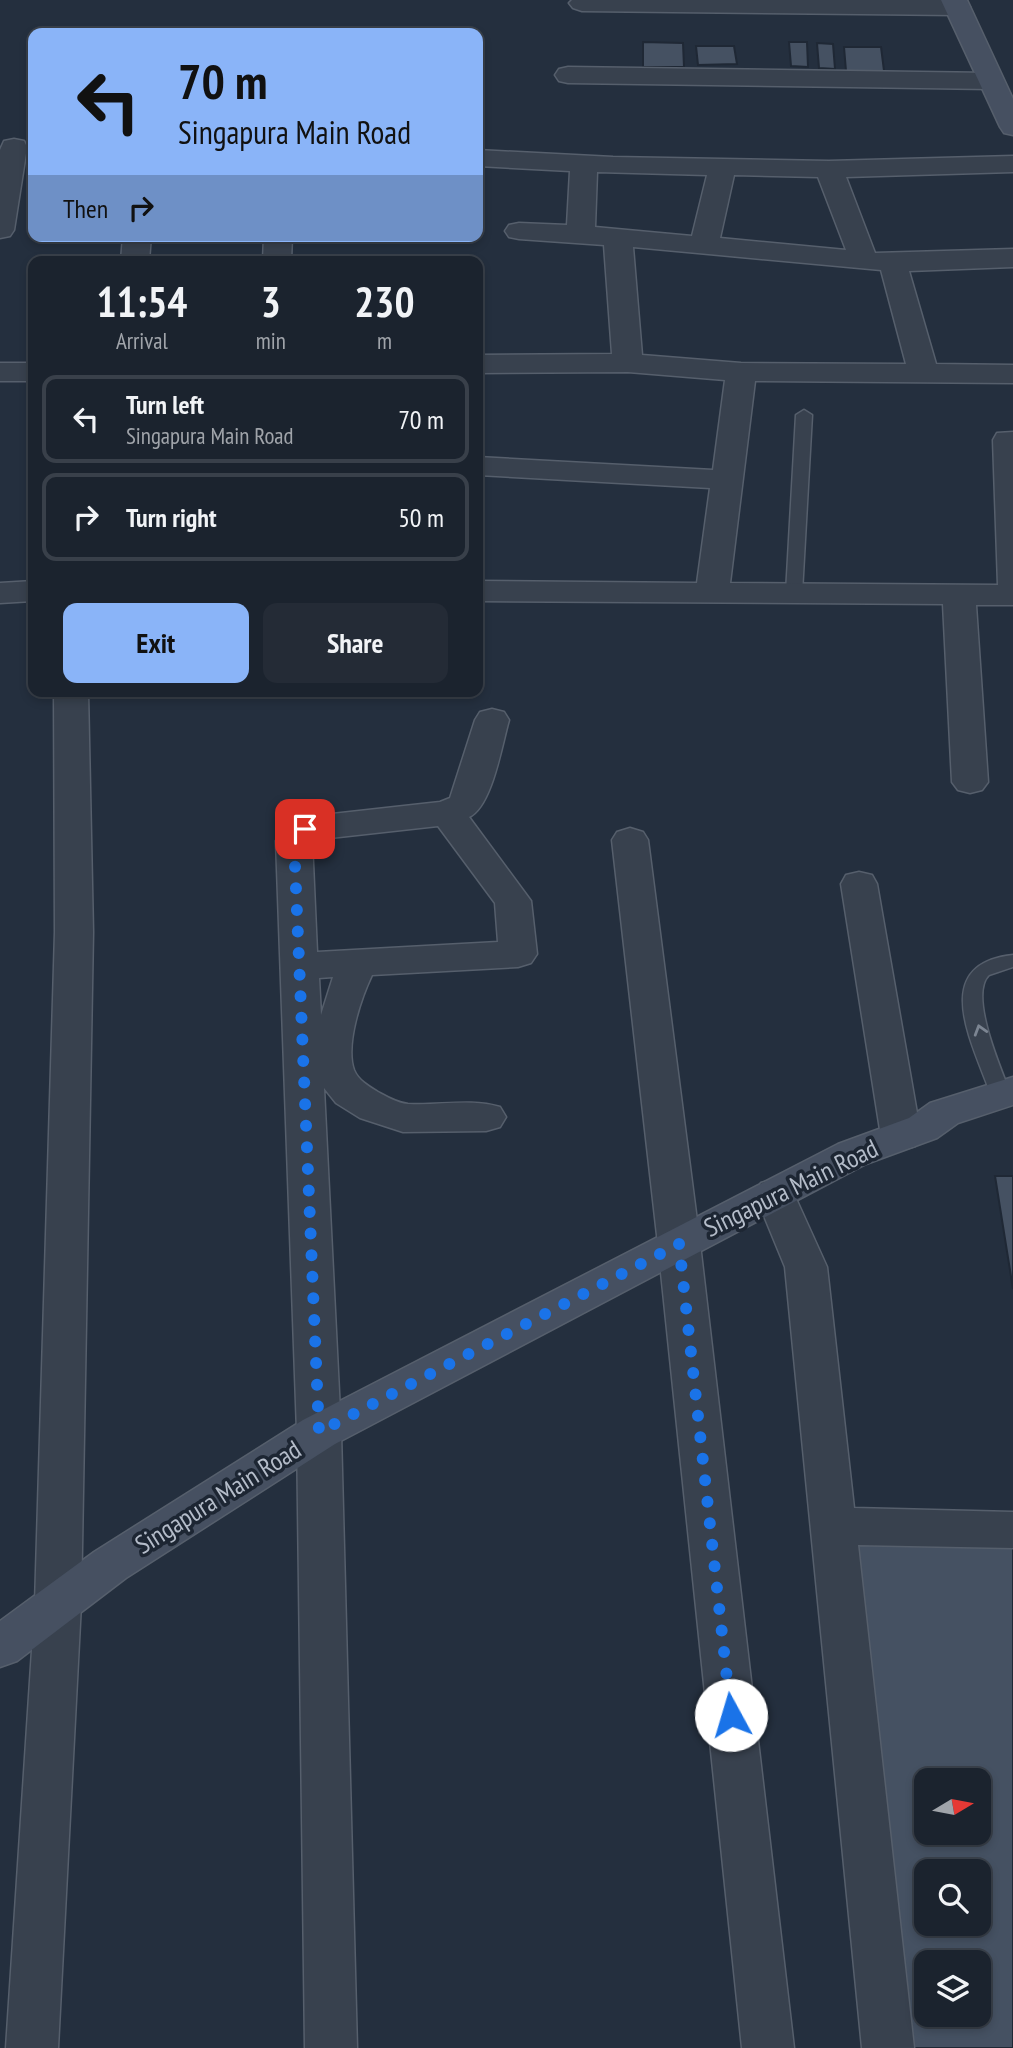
<!DOCTYPE html>
<html lang="en">
<head>
<meta charset="utf-8">
<style>
  body { margin:0; font-family:"PT Sans Narrow",sans-serif; background:#242b36; color:#f1f3f6; height:100vh; display:flex; flex-direction:column; font-size:26px; white-space:nowrap }
  * { box-sizing:border-box; margin:0 }
  p { font-size:23px; color:#a0a4aa }
  .icon { flex:none; width:38px; height:38px; fill:none; stroke:currentColor; stroke-width:2; stroke-linecap:round; stroke-linejoin:round }
  .map { position:relative; flex:1; overflow:hidden }
  .sheet { position:absolute; left:28px; top:256px; width:455px; height:441px; display:flex; flex-direction:column; background:#1b232e; border-radius:14px; box-shadow:0 4px 10px #0003,0 0 0 2px #39404a }
  .sheet>* { flex:none }
  .top-card { position:absolute; left:28px; top:28px; width:455px; height:214px; border-radius:14px; box-shadow:0 4px 10px #0003,0 0 0 2px #39404a; background:#8ab4f8; color:#111; overflow:hidden }
  .needle { width:46px; rotate:80deg }
  .fabs { position:absolute; left:914px; top:1768px; display:grid; gap:14px }
  .fabs a { display:grid; place-items:center; width:77px; height:77px; border-radius:14px; background:#1b232e; box-shadow:0 4px 10px #0003,0 0 0 2px #39404a; font-size:35px }
  .pin { position:absolute; display:grid; place-items:center; width:60px; height:60px; color:#fff; margin:-30px; border-radius:14px; box-shadow:0 4px 10px #0006 }
  .me { position:absolute; width:77px; margin:-38px; rotate:354deg; stroke-linejoin:round; filter:drop-shadow(0 0 5px #0008) }
  .turn { display:flex; align-items:center; gap:24px; height:147px; padding:0 35px; font-size:32px }
  .turn .icon { width:91px; height:91px; stroke-width:2.5 }
  .turn b { display:block; font-size:49px; line-height:60px }
  .then { display:flex; align-items:center; height:66px; padding:0 35px; background:#0003; gap:14px; font-size:26px }
  .eta { display:flex; justify-content:space-evenly; align-items:center; height:119px; text-align:center }
  .eta b { font-size:42px; font-weight:700; line-height:49px }
  .primary-button { display:flex; gap:14px; margin-top:auto; padding:14px 35px }
  .primary-button a { flex:1; height:80px; border-radius:14px; background:#8ab4f8; color:#111; font-size:28px; font-weight:700; line-height:80px; text-align:center }
  .primary-button a+a { background:#242b36; color:#f1f3f6 }
  ul { padding:0; list-style:none }
  li { display:flex; align-items:center; gap:21px; height:88px; margin:0 14px 10px; padding:0 21px; border:4px solid #39404a; border-radius:14px }
  li div { flex:1 }
  li b { display:block; font-size:26px }
  li em { font-style:normal }
  .map>svg:first-child { display:block }
</style>
</head>
<body>
<div class="map">
<svg width="1013" height="2048" viewBox="0 0 1013 2048">
  <rect width="100%" height="100%" fill="#242f3e"/>
  <!-- building -->
  <path fill="#455162" stroke="#1f2835" stroke-width="2" fill-rule="evenodd" d="M643 42 683 43 684 67H643Z
    M789 42H807L808 67 791 66Z
    M817 43 833 44 835 69 819 68Z
    M696 46H734L737 64 698 65Z
    M844 47H881L884 71H846Z
    M995 1176H1013V1289Z
    M1013 1539V2048H902L848 1540ZM926 1780H978V1832H926ZM926 1871H978V1923H926ZM926 1962H978V2014H926Z"/>
  <g fill="none" stroke-linecap="round" stroke-linejoin="round">
    <!-- lane casing -->
    <g stroke="#565f6c" stroke-width="3">
      <path id="lane" d="M804 410 812 415 802 593 794 598 786 593 796 415Z
        M1013 955V967L989 975C968 995 1002 1071 1011 1095L1008 1100H994L991 1095C973 1044 928 964 1013 955Z"/>
    </g>
    <!-- street casing -->
    <g stroke="#565f6c" stroke-width="3">
      <path id="street" d="M572 0H959L966 2 970 7 966 12 957 15 582 11 573 8 569 3Z
        M568 67 991 73 1000 75 1004 81 1000 87 991 89 568 83 559 81 555 75 559 69Z
        M14 139 24 141 27 147 14 230 10 236 0 238V150L4 141Z
        M478 150 613 157 829 161 1013 156V172L846 177 875 253 1013 249V267L909 271 936 364 1013 365V383L755 381 730 583 998 585 993 440 997 433 1013 432V605H976L988 782 982 790 970 793 958 790 952 782 943 604 478 601V581L697 583 710 488 478 475V457L713 470 725 380 628 372 478 373V355L612 354 604 245 519 239 509 237 505 231 509 225 519 223 567 225 570 171 478 166ZM597 172 707 175 692 236 595 227ZM734 175 818 177 846 250 720 238ZM633 247 881 270 906 364 741 363 642 355Z
        M123 236H151L149 261H121Z
        M264 236H292L291 261H263Z
        M0 363H33V381H0Z
        M33 581V601L0 603V583Z
        M54 691H88L93 932 81 1604 58 2048H6L35 1604 55 932Z
        M492 709 504 712 509 720C502 744 492 807 469 817L531 901 537 954 531 963 518 967 372 975C361 998 345 1045 354 1070 358 1080 368 1086 378 1092 387 1097 397 1103 408 1104 438 1106 470 1098 500 1107L506 1117 500 1127 486 1131 403 1132 360 1118 336 1103 324 1088 341 1432 357 2048H305L297 1432 276 841 284 825 305 817 440 802 450 798 475 720 480 712ZM438 826 495 903 498 942 317 952 312 840ZM333 977 321 1015 319 978Z
        M630 828 643 832 648 840 700 1244 794 2048H742L658 1244 612 840 617 832Z
        M859 872 872 875 877 884 921 1136 915 1146 901 1150 887 1146 881 1136 841 884 846 875Z
        M775 1179 789 1183 827 1267 854 1508 1013 1512V1548L858 1545 914 2048H862L785 1267 755 1194 761 1183Z"/>
    </g>
    <!-- secondary casing -->
    <g stroke="#565f6c" stroke-width="3">
      <path id="secondary" d="M941 0H967L1013 99V135L1004 133 1000 127Z
        M1013 1077V1105L958 1123 937 1138 866 1164 335 1444 126 1578 17 1661 0 1667V1621L94 1552 303 1420 838 1144 909 1118 930 1103Z"/>
    </g>
    <!-- lane -->
    <use href="#lane" fill="#38414e" fill-rule="evenodd"/>
    <!-- street -->
    <use href="#street" fill="#38414e" fill-rule="evenodd"/>
    <!-- secondary -->
    <use href="#secondary" fill="#465061" fill-rule="evenodd"/>
  </g>
  <!-- one-way arrows -->
  <defs><path id="oneway-chevron" d="M-2-3.5L2.5 0L-2 3.5" fill="none" stroke-width="1.6" stroke-linecap="round" stroke-linejoin="round" transform="scale(1.75)"/></defs>
  <use stroke="#7c8592" href="#oneway-chevron" transform="translate(980 1030) rotate(-107)"/>
  <g fill="none" stroke-linecap="round" stroke-linejoin="round">
    <!-- route -->
    <path stroke="#1a73e8" stroke-width="12" stroke-dasharray="0 21.6" d="M305 829 297 833 294 842 319 1432 679 1244 731 1715"/>
  </g>
  <g text-anchor="middle" stroke-width="7" stroke-linejoin="round" paint-order="stroke">
    <!-- street labels -->
    <g font-size="26" fill="#b4bcc9" stroke="#1d2633">
      <text transform="translate(791 1188) rotate(-26)" y="9">Singapura Main Road</text>
      <text transform="translate(218 1497) rotate(-32)" y="9">Singapura Main Road</text>
    </g>
  </g>
</svg>
<div class="fabs">
<a><svg class="needle" viewBox="-14 -14 28 28"><path d="M0-13l5 13h-10z" fill="#e53935"/><path d="M0 13l5-13h-10z" fill="#a0a4aa"/></svg></a>
<a><svg class="icon" aria-label="search" viewBox="0 0 24 24"><circle cx="10" cy="10" r="6"/><path d="M15 15l6 6"/></svg></a>
<a><svg class="icon" aria-label="layers" viewBox="0 0 24 24"><path d="M12 4l9 5-9 5-9-5zM3 14l9 5 9-5"/></svg></a>
</div>
<div class="pin" style="left:305px;top:829px;background:#d93025"><svg class="icon" aria-label="arrive" viewBox="0 0 24 24"><path d="M6 21V4h12l-3 4 3 4H6"/></svg></div>
<svg class="me" style="left:731px;top:1715px" viewBox="-20 -20 40 40"><circle r="19" fill="#fff"/><path d="M0-13L10 11 0 6-10 11z" fill="#1a73e8"/></svg>
<div class="top-card">
<div class="turn"><svg class="icon" aria-label="left" viewBox="0 0 24 24"><path d="M17 20v-9H6M10 6l-5 5 5 5"/></svg><div><b>70 m</b>Singapura Main Road</div></div>
<div class="then">Then<svg class="icon" aria-label="right" viewBox="0 0 24 24"><path d="M7 20v-9h11M14 6l5 5-5 5"/></svg></div>
</div>
<section class="sheet">
<div class="eta">
<div><b>11:54</b><p>Arrival</p></div>
<div><b>3</b><p>min</p></div>
<div><b>230</b><p>m</p></div>
</div>
<ul>
<li><svg class="icon" aria-label="left" viewBox="0 0 24 24"><path d="M17 20v-9H6M10 6l-5 5 5 5"/></svg><div><b>Turn left</b><p>Singapura Main Road</p></div><em>70 m</em></li>
<li><svg class="icon" aria-label="right" viewBox="0 0 24 24"><path d="M7 20v-9h11M14 6l5 5-5 5"/></svg><div><b>Turn right</b></div><em>50 m</em></li>
</ul>
<div class="primary-button"><a>Exit</a><a>Share</a></div>
</section>
</div>
</body>
</html>
